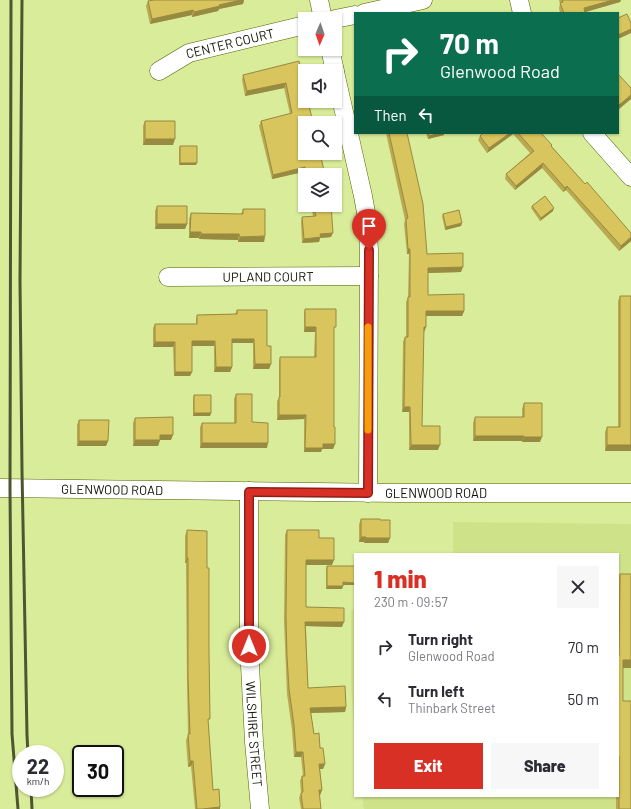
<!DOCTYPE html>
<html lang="en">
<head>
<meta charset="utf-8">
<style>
  body { margin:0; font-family:Barlow,sans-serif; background:#f7f7f7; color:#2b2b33; height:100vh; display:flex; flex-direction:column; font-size:15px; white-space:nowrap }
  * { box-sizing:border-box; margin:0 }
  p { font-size:13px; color:#7c7c81 }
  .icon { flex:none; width:22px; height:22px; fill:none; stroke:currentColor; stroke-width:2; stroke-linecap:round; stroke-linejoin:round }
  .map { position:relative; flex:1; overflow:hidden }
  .sheet { position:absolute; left:354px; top:553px; width:265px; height:244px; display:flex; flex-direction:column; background:#fff; border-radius:0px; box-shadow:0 1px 3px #0004 }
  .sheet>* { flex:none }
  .banner { position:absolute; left:354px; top:12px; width:265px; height:122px; border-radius:0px; box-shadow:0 1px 3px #0004; background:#0b6e4f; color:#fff; overflow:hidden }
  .needle { width:26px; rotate:182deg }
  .buttons { position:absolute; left:298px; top:12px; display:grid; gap:8px }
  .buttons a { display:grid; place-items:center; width:44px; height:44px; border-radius:0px; background:#fff; box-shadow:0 1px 3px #0004; font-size:20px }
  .speed { position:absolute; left:12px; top:745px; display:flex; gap:8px; font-size:20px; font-weight:700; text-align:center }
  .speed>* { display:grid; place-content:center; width:52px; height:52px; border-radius:50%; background:#fff; box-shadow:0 1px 3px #0004; line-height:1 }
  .speed small { font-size:10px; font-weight:400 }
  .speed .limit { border:2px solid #111; border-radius:6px; background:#fff; color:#111 }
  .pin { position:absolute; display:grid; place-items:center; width:34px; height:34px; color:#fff; margin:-41px -17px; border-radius:50% 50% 50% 0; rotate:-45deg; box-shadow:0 0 4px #0007 }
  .pin .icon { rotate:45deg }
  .me { position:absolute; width:44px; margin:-22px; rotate:0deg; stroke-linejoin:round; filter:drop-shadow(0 0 3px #0008) }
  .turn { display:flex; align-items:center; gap:14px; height:84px; padding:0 20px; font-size:18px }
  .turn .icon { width:52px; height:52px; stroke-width:2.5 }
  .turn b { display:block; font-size:28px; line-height:34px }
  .then { display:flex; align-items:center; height:38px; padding:0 20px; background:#0003; gap:8px; font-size:15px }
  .round { display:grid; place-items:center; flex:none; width:42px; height:42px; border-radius:0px; background:#f7f7f7 }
  .summary { display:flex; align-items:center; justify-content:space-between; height:68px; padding:0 20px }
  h1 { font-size:24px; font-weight:800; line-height:30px; color:#d93025 }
  .action { display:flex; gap:8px; margin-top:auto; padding:8px 20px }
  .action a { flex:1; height:46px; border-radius:0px; background:#d93025; color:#fff; font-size:16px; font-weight:800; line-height:46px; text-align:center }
  .action a+a { background:#f7f7f7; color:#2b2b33 }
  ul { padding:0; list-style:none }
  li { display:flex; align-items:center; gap:12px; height:52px; padding:0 20px }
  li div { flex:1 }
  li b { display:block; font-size:15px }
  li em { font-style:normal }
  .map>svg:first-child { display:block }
</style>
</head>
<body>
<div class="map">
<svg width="631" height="809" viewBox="0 0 631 809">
  <rect width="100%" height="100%" fill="#d9ec9a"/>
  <!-- built -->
  <path fill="#cee389" d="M453 522 631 524V809H364L362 796H618V554H453Z
    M351 610H355V735L351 689Z"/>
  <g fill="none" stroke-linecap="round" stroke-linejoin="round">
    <!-- minor casing -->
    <g stroke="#526004" stroke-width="19">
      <g id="minor">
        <path d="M319 0 323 19"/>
        <path d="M519 0 522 13"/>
        <path d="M364 13 423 0"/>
        <path d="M335 19 355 15"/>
        <path d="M330 49 335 71"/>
        <path id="s1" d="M159 71 189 53 305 25"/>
        <path d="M335 72 363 196 367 218 369 250 368 493"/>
        <path d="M592 133 631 177"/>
        <path id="s2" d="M168 277 369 276"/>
        <path id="s3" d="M0 488 398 493H631"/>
        <path id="s4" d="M249 491V646L254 742 260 809"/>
      </g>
    </g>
    <!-- minor -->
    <use href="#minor" stroke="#fff" stroke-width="18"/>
    <!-- rail -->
    <path stroke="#4d5631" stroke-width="3" d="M11 0 10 489 12 734 18 809
      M22 0 20 281 22 471 27 735 28 754
      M31 788 32 809"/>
  </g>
  <!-- wall -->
  <path fill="#baa950" d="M154 0H244L243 4 219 9 218 11 192 17V15L150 24 146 6 148 1Z
    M559 0H621L620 2 585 12V13H560L559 8 560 4Z
    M299 61 325 175H305V180L303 172 272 179 259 126 261 121 290 114 284 88 245 96 242 80 243 75Z
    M145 121 173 145H143V126Z
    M386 133H407L427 254 461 272 428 273V295L464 311 462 316H426V327L424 332H423L422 426 438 450H409V412H402L403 342 405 337H406V302L408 297 409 254H407L404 224 405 220Z
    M426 133H444V135L428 139Z
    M483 133H541L551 146 585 184 631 233V241L619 251 566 190 563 192 542 168 515 190 505 179 506 174 530 153 513 134 487 153 478 140 480 136Z
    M180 146 196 165H179V148Z
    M311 205H331V237L320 238 319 242 302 243 301 222 302 217 313 216Z
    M157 206 187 224 185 229H155V211Z
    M532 206 553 211 540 221 531 208Z
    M243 209 265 236 264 242H238V240L199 239V238H189V219L191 213 241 214Z
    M443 214 462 223 461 226 445 230 442 216Z
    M620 296H631V451H605V432L607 427H618V301Z
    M305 309 334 331V427L335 444 333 449H322L321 452H304V419L277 420V401L279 398V362L280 357H314L315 332H304V313Z
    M237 310 267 346 271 364 269 369H253V343H232V367L230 372H214V346H192V372L190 376H174L173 347H153V328L155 324H196V319L197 315 235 314Z
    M236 394 267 448H200V427L202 423H234V399Z
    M194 395 211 413 210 416H193V398Z
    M524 403 540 442H522V441H473V423L475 417H522V409Z
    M135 418 171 440H160L158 446H133V423Z
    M79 420 108 441 106 446H77V425Z
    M361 519 380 520 390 538 388 543H364V542H359V524Z
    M187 530 208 724 213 790 220 809H195L191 766 188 767 186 740 188 735 187 684 186 563H185V536Z
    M287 530 332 565H306V607L342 627 306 626 308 688 346 707 345 712 311 713 314 734 320 748 325 764 323 769H320L322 790 320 795H319L321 809H301L299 798 301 793 300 781 302 776H303L301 757H294L292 730 287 694 284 621 285 535Z
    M327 566 343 585 342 589H326V568Z
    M620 574 631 668H623V701L631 809H616V796H618V578Z"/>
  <!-- shaded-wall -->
  <path fill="#978a41" d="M241 0H244L243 4 219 9 218 11 192 17 194 12 219 5Z
    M613 0H621L620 2 582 13 584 8Z
    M193 10 192 15 150 24 152 19Z
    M631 29V33L618 39V35Z
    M286 83 284 88 245 96 247 91Z
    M631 95V99L618 110 619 105Z
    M441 133H444V135L428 139 429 136Z
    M510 133H514L513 134 487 153 489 148Z
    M145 139H175L173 145H143Z
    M180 163H197L196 165H179Z
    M543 163 542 168 515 190 516 186Z
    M305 167 303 172 272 179 273 175Z
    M567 186 566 190 563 192 565 188Z
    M554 208 553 211 540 221 541 218Z
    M462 223 461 226 445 230 446 227Z
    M157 224H187L185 229H155Z
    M190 232H201L199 238H189Z
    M333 233 331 237 320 238 319 242 302 243 304 239 320 234Z
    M201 234H239L238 240 199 239Z
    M265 236 264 242H238L240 237Z
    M631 237V241L619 251 621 246Z
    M408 249H410L409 254H407Z
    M463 267 461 272 426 273 428 268Z
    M426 311H464L462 316H424Z
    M305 327H316L315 332H304Z
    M424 327H426L424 332H422Z
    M232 339H254L253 343H231Z
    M192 341H215L214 346H190Z
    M155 342H175L173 347H153Z
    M255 364H271L269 369H253Z
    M216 367H232L230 372H214Z
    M175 372H192L190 376H174Z
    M404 407H410L409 412H402Z
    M194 413H211L210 416H193Z
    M279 415H306L304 419 277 420Z
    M160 435H173L171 440H158Z
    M475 436H524L522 441H473Z
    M524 437H542L540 442H522Z
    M135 440H160L158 446H133Z
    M79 441H108L106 446H77Z
    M202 443H268L267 448H200Z
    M323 444H335L333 449H322L321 452H304L305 448Z
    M411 445H440L438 450H409Z
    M607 445H631V451H605Z
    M361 537H366L364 542H359Z
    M366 538H390L388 543H364Z
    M187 558H188L186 563H185Z
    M306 560H334L332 565H304Z
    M343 582 355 583V585H342Z
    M327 586H343L342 589H326Z
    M305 622H344L342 627 304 626Z
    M623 660H631V668H620Z
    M346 707 345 712 309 713 310 708Z
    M296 752H303L301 757H294Z
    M190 761H193L191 766 188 767Z
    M319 764H325L323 769H317Z
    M319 790H322L320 795H317Z
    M220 807V809H202Z"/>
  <!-- building -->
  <path fill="#d8c55d" stroke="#978a41" d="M154 0H241L219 5 220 6 194 12 193 10 152 19 148 1Z
    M562 0H613L584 8 585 13H564L560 3 563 2Z
    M627 14 631 23V29L618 35V18Z
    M299 61 305 87V101H308L313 123H305V153H320L325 175H307L305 167 273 175 261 121 292 113 286 83 247 91 243 75Z
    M618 74 631 88V95L619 105 618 104Z
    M145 121H175V139H145Z
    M389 133H407L423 204 427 254 463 253V267L428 268V295L464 294V311H426V327H424L422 426H440V445H411L410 407H404L405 337H408V297H410V249H408L406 219 408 218Z
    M428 133H441L429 136Z
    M483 133H510L489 148 480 136Z
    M518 133H541L552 145 551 146 585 184 587 182 631 233V237L621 246 567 186 565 188 543 163 516 186 506 174 534 151Z
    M180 146H197V163H180Z
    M545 196 554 208 541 218 532 206Z
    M313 205H331L333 233 320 234 321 237 304 239 302 217 316 216Z
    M157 206H187V224H157Z
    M243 209H265V236L240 237 239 234H201V232H190L191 213 243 214Z
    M459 210 462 223 446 227 443 214Z
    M620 296H631V445H607V427H620Z
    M305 309H336V327H334V427H335V444H323V448H305L306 415H279V397H280V357H316V327H305Z
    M237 310H267V346H271V364H255L254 339H232V367H216L215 341H192V372H175V342H155V324H197V315L237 314Z
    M236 394H252V422L268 423V443H202V423H236Z
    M194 395H211V413H194Z
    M524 403H542V437H524V436H475V417H524Z
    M173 417V435H160V440H135V418Z
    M79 420H109L108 441H79Z
    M361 519H380V520H390V538H366V537H361Z
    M187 530 207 531V568H209V651L210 719H208L213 790 219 789 220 807 202 809H197L193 761H190L188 734H190L188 678V558H187Z
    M287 530H319V538H334V560H306V607L344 608V622H305L308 688 345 686 346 707 310 708 314 734 319 733 320 748H323L325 764H319L322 790H319L321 809H303L301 793 303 792 302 776H305L303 752H296L294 725 289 689 287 656 286 616Z
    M327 566H355V583L343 582V586H327Z
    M620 574H631V660H623V701H631V809H619V756H618V656H619Z"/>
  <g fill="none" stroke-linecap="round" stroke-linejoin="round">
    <!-- route casing -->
    <g stroke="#8d1f18" stroke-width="10">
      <path id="route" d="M249 646V492L368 493 369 250"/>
    </g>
    <!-- route -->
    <use href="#route" stroke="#d93025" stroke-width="7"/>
    <!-- slow -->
    <path stroke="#f59e0b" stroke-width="7" d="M368 430V327"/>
  </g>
  <g text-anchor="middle" stroke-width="3" stroke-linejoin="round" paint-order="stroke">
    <!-- street labels -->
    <g font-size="13" fill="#0d1100" stroke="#d9ec9a">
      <text dy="5" stroke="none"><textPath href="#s1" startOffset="77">CENTER COURT</textPath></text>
      <text dy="5" stroke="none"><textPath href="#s2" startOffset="100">UPLAND COURT</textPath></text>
      <text dy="5" stroke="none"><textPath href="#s3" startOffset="112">GLENWOOD ROAD</textPath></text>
      <text dy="5" stroke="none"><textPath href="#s3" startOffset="436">GLENWOOD ROAD</textPath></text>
      <text dy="5" stroke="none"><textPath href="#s4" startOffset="243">WILSHIRE STREET</textPath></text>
    </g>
  </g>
</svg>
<div class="buttons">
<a><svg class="needle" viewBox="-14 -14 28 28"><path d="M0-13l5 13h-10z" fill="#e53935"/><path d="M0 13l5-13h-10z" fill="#7c7c81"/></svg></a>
<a><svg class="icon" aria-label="sound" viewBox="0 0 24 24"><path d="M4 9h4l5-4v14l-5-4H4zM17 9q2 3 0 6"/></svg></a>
<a><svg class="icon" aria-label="search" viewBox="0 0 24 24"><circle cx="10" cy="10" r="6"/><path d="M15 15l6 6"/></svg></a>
<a><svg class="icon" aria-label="layers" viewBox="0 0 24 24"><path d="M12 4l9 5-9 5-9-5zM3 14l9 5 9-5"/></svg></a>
</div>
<div class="speed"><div>22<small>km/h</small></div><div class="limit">30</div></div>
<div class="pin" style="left:369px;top:250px;background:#d93025"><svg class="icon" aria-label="arrive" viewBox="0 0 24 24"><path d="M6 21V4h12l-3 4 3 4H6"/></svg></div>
<svg class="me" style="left:249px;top:646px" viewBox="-20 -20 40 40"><circle r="17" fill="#d93025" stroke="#fff" stroke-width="3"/><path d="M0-11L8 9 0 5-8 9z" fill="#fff"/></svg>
<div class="banner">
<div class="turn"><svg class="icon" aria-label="right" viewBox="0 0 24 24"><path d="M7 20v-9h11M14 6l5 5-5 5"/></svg><div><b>70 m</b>Glenwood Road</div></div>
<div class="then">Then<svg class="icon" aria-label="left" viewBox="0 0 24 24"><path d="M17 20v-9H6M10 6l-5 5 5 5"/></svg></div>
</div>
<section class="sheet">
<div class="summary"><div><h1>1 min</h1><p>230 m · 09:57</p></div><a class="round"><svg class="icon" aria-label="close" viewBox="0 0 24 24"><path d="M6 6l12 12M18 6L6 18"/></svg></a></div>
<ul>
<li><svg class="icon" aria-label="right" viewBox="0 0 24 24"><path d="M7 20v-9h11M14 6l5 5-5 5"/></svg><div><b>Turn right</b><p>Glenwood Road</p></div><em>70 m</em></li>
<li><svg class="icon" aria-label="left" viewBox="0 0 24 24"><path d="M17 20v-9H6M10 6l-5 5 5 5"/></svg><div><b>Turn left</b><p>Thinbark Street</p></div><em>50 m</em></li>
</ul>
<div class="action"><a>Exit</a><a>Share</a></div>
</section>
</div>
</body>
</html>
